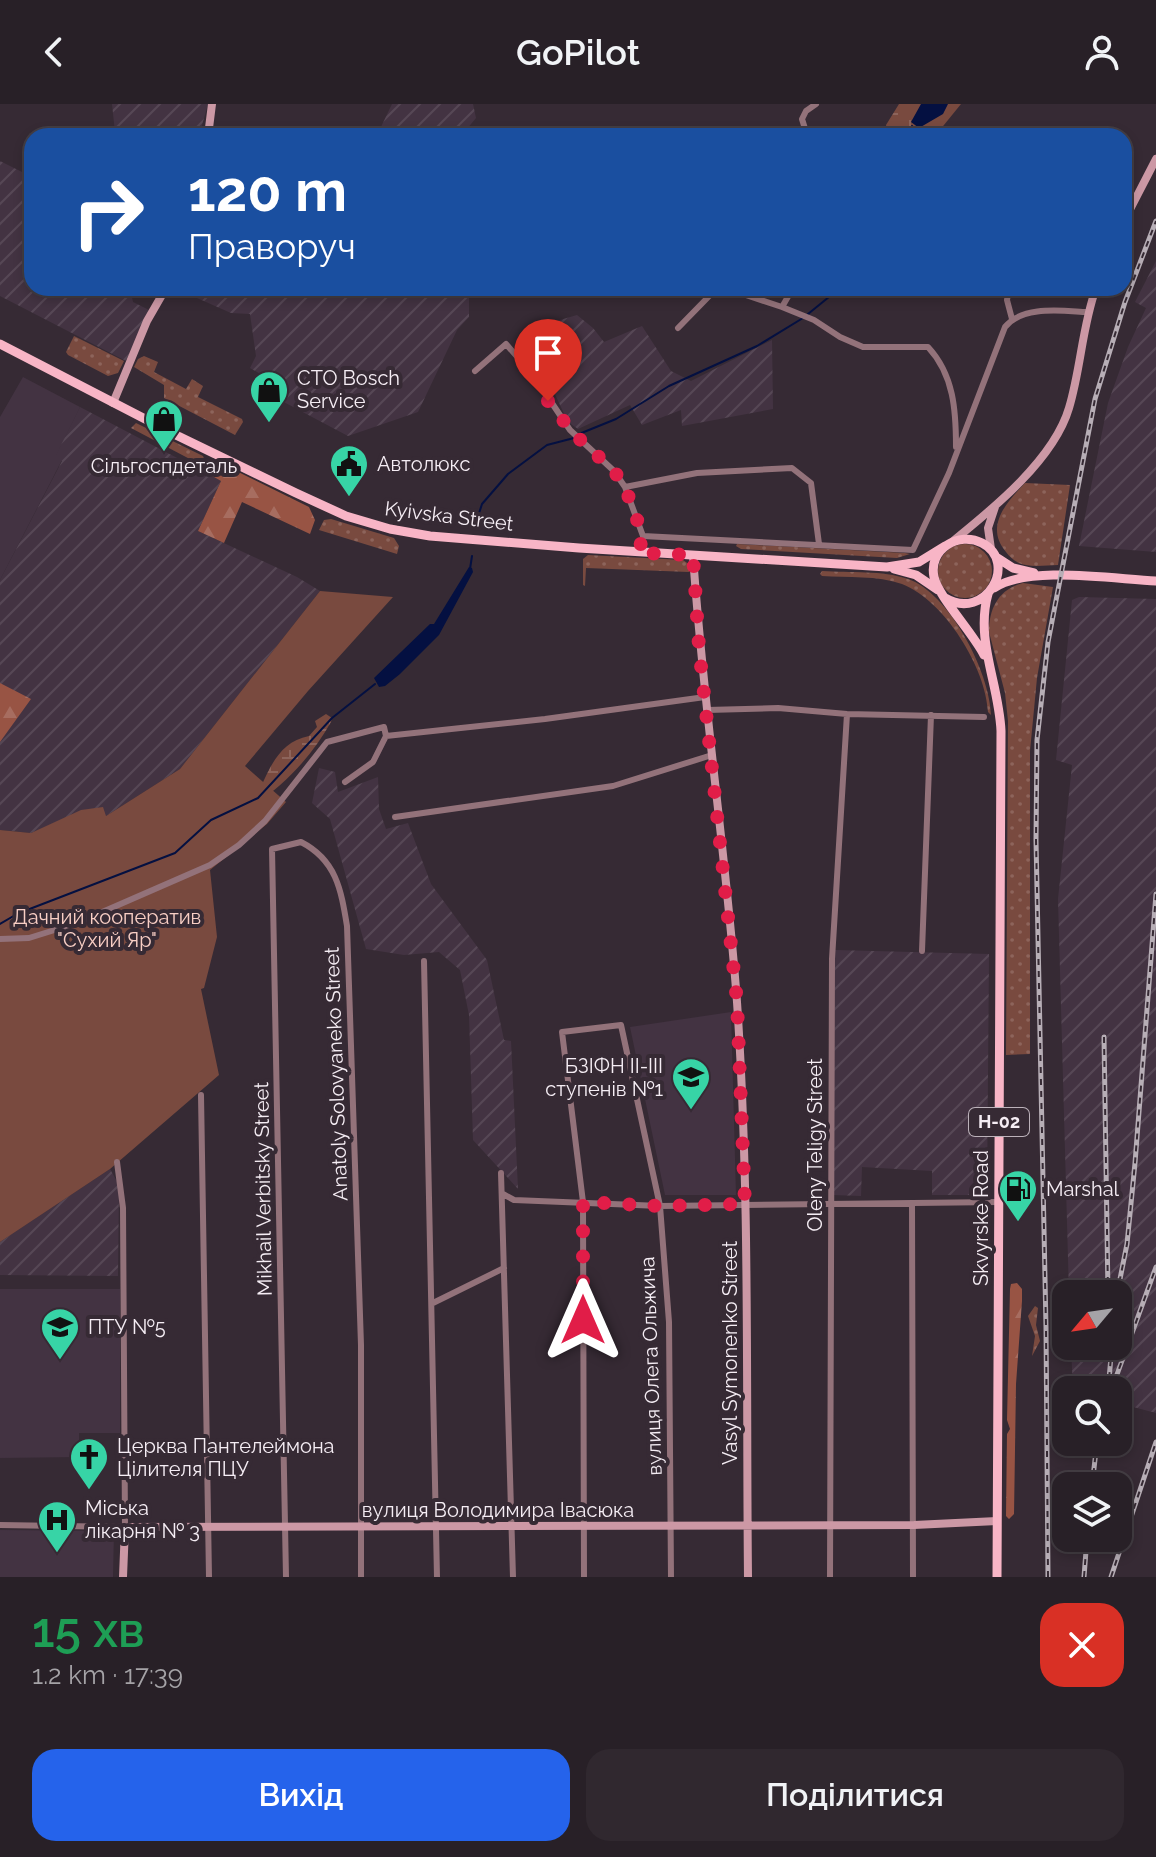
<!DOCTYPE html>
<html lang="uk">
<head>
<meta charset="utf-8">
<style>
  body { margin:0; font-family:Raleway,sans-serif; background:#30282f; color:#f1f3f6; height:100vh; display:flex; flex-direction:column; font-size:30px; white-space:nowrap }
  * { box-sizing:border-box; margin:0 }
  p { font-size:26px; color:#a5a3a7 }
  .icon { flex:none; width:44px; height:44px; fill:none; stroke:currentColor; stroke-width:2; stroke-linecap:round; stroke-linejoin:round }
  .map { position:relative; height:1473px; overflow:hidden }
  .sheet { display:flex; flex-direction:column; background:#282027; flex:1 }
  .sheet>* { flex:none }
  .banner { position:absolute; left:24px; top:24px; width:1108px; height:168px; border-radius:24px; box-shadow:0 4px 12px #0003,0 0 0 2px #443e44; background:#1a4fa0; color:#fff; overflow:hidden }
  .needle { width:52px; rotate:241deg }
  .tools { position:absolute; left:1052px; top:1176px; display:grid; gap:16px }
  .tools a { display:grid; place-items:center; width:80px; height:80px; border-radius:16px; background:#282027; box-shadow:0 4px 12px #0003,0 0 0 2px #443e44; font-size:40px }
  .pin { position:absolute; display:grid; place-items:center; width:68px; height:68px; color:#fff; margin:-82px -34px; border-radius:50% 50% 50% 0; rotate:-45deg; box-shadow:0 0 8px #0007 }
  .pin .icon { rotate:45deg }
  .me { position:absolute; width:88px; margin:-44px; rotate:0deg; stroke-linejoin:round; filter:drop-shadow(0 0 6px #0008) }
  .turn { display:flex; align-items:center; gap:28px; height:168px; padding:0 32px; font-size:36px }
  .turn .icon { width:104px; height:104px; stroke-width:2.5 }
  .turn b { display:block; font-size:56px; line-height:68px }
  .round { display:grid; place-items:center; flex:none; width:84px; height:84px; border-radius:24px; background:#30282f }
  .headline { display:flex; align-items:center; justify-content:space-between; height:136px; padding:0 32px }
  h1 { font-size:48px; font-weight:600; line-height:60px; color:#1e9e55 }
  .action { display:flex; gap:16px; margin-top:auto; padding:16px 32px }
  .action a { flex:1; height:92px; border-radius:24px; background:#2563eb; color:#fff; font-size:32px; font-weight:600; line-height:92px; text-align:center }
  .action a+a { background:#30282f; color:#f1f3f6 }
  header { display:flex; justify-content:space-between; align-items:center; height:104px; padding:0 32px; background:#282027; font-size:36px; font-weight:600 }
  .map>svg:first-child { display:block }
</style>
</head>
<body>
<header><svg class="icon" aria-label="back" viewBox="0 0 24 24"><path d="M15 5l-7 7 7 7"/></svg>GoPilot<svg class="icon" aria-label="person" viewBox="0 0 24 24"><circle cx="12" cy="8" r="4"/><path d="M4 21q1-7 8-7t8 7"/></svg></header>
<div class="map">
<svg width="1156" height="1473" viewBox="0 0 1156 1473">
  <defs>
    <pattern id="industrial-furrows" width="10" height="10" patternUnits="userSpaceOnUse" patternTransform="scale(2)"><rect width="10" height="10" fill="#433342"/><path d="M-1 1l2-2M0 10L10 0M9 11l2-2" fill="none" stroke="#564755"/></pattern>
    <pattern id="grass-dots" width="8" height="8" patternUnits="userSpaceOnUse" patternTransform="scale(2)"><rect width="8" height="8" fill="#794a3f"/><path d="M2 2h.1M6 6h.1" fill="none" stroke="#8d645b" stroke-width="1.8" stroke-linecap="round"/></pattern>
    <pattern id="forest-firs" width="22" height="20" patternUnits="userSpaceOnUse" patternTransform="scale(2)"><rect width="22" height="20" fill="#985444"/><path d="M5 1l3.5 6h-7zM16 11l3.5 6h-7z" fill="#a76d60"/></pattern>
    <pattern id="wetland-marsh" width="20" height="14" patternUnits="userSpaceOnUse" patternTransform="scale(2)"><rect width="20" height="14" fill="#794a3f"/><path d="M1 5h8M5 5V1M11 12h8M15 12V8" fill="none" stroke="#8d645b"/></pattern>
  </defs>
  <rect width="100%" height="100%" fill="#362a34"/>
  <!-- built -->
  <path fill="#433342" d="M23 273 80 303 56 352 62 356 0 476V313Z
    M731 908 736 1091H665L630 923Z
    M0 1185H120V1329H79V1353L0 1354Z
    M0 1426 114 1427 113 1473H0Z"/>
  <!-- industrial -->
  <path fill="url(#industrial-furrows)" d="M112 0H208L199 32H110V29L115 28Z
    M392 0H473L476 14 461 32H387L381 23Z
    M0 57 32 73V101L22 120 32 126V184H130L133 198 149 206 126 257 0 192Z
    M1156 157V448L1079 442 1108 299 1128 243 1146 204 1135 198Z
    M182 184H469V213L457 226 418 308 348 332 280 296 269 286 266 273 250 264 256 252 250 210 231 209 181 187Z
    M577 211 593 224 604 238 642 222 671 267 691 277 772 236 773 305 682 322 681 306 642 321 630 301 578 325 568 318 545 269 540 232 553 218Z
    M80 303 221 377 198 427 297 473 320 487 180 665 106 712 56 719 31 729 0 726V476L62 357 55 353Z
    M1079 493 1156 495V1309L1118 1299V1286H1073L1071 1242H1118V1190H1069L1058 795 1072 661 1056 656 1072 496Z
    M319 664 335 668 338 688 378 673 379 705 386 725 408 719 431 780 487 856 504 936 511 937 518 1085 473 1036 469 911 460 866 439 848 404 851 366 845 330 715 312 699Z
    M835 846 989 850 987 1091H932V1067L862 1063 861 1092 833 1091Z
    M110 1065 119 1081 118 1172 0 1171V1138Z"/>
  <!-- grass -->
  <path fill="url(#grass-dots)" d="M74 232 124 257 118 269 108 272 68 251 66 248Z
    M144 252 158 258 154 268 186 285 192 275 203 282 198 293 242 315 243 318 235 331 164 294V281L134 263 138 255Z
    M136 319 203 352 205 357 203 362 131 324Z
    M1025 379 1070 381 1058 461C1048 461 1036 463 1026 461 1018 460 1011 455 1006 448 984 422 1007 398 1025 379Z
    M331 415 394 434 399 442 397 450 319 426 324 416Z
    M737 440 905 449 910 450 897 454 741 445 736 442Z
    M938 467a27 27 0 1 1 54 0a27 27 0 1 1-54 0Z
    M588 451 683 456 690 461 689 468 586 464 585 482 583 481V455Z
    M822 467C850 469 882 466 908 475 949 489 990 568 991 611L988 608C986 564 945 497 902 480 877 471 848 474 822 472L820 470Z
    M1023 479 1053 483 1037 574 1030 647V950L1006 951 1008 617 1005 589 989 528C989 504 999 485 1023 479Z
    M1035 1202 1038 1204 1036 1221 1040 1237 1032 1252 1035 1232 1028 1212Z"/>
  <!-- forest -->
  <path fill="url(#forest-firs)" d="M214 356 309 403 315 416 310 430 242 398 224 439 198 427 221 377 205 368 210 358Z
    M0 579 31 595 0 638Z
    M1017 1179 1022 1185V1197L1016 1280 1014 1410 1009 1415 1006 1412 1007 1330 1010 1325 1007 1316 1010 1185 1011 1180Z"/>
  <!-- wetland -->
  <path fill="url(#wetland-marsh)" d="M899 0H961L935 32H888L886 21Z
    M326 610 332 614 331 618C311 653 285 681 251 703 267 675 273 639 309 632L317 623 315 617Z"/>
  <!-- garden -->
  <path fill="#794a3f" d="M320 487 393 493 308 587 245 662 286 698 267 720 210 766 217 833 204 884 201 885 219 971 110 1065 0 1138V726L31 729 81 706 103 703 106 712 180 665Z"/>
  <!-- water -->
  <path fill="#041041" d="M921 0H948L943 10 919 24 911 18Z
    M469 463 472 464 473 468 439 531 400 570 385 582 379 583 374 574 430 520H434Z"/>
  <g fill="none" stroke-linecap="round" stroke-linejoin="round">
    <!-- stream -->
    <path stroke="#041041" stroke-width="2" d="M911 32 912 22
      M808 210 840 184
      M579 330 616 315 669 282 757 242 803 214
      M474 425 482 400 508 370 547 341 574 334
      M470 465 472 452
      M27 806 175 749 211 716 258 694 332 614 375 580
      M0 820 17 810"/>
    <!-- street -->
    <path stroke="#93727a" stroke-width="6" d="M811 32 806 28 802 15 806 7 816 0
      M1124 90 1135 94
      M725 184 782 203 793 184
      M1009 184 1007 196 1012 215
      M782 203 814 216 840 233 863 243H928C954 271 956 307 956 343
      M678 224 717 184
      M475 267 506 240 533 271 570 326 614 367 625 383 643 432
      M625 383 697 369 792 364 811 379 819 440
      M643 432 913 446 949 369 1005 223C1023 201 1062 207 1087 208
      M707 606 778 604 847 610 984 613
      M386 632 545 615 705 593
      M395 713 613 682 712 651
      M0 835 29 834 77 819 210 761 239 741 265 717 327 638 384 623 386 632 373 658 345 678
      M922 847 931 611
      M424 857 437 1473
      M201 991 209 1473
      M501 1069 513 1473
      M503 1090 514 1096 660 1102 999 1098
      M912 1099 913 1473
      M433 1199 504 1164
      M0 1421 125 1423 123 1104 117 1058
      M286 1473 272 745 301 738C336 756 341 785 347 822L361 1241V1473
      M584 1473 583 1098 562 928 621 921 660 1102 669 1218 671 1473
      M830 1473 832 855 847 610"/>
    <!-- secondary -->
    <path stroke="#cc98a5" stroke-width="8" d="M208 32 212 0
      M1124 117 1156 55
      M113 299 147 217 166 184
      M953 437C994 404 1054 355 1069 304 1081 264 1082 223 1096 184
      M991 445 988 424 995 403
      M693 451C703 601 726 749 737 898 750 1089 746 1281 748 1473
      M123 1473 125 1423 914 1421 997 1417"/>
    <!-- primary -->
    <path stroke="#f8b5c6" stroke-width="9" d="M0 240 178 332 296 389 346 412 390 425 430 432 579 444 887 463 919 458 945 442
      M996 453 1013 464 1034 469
      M894 465 916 471 938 486
      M994 484C1029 461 1113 475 1156 477
      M988 490C975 536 999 580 1001 627L997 1473
      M945 494C986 518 1019 458 982 439 959 427 928 445 934 473 938 492 973 529 984 551"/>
    <!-- rail casing -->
    <g stroke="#b7aeb6" stroke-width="5">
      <path id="rail" d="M1104 933 1108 1190
        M1117 1190 1127 1140 1135 1059 1156 790
        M1115 1276 1156 1163
        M1108 1286 1112 1242
        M1092 1382 1097 1338
        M1048 1473 1046 1223 1036 736 1037 636 1048 538 1095 295 1125 198 1156 117
        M1084 1473 1087 1434
        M1111 1473 1156 1338"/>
    </g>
    <!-- rail -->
    <use href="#rail" stroke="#362a34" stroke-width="2" stroke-dasharray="6" stroke-linecap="butt"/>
  </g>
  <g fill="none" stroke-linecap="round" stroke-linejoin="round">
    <!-- route -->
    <path stroke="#e11d48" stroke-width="14" stroke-dasharray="0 25.2" d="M548 297 573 329 614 367 625 383 643 432 638 449 693 451 699 543 737 897 745 1100 660 1102 583 1098V1216"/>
  </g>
  <!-- icons -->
  <defs>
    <g id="shop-pin" transform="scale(2)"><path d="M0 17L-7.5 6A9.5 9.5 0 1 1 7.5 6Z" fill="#37d4a6" stroke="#362a34"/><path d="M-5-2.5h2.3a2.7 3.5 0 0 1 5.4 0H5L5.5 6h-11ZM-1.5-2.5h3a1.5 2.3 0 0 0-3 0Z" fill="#111"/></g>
    <g id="civic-pin" transform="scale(2)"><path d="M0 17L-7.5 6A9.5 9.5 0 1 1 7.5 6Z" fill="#37d4a6" stroke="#362a34"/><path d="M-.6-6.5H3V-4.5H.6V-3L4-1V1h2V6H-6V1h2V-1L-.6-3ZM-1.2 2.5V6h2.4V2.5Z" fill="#111"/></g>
    <g id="school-pin" transform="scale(2)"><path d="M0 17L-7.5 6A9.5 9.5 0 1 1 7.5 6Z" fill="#37d4a6" stroke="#362a34"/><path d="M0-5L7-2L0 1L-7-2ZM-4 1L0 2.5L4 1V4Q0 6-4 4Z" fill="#111"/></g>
    <g id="fuel-pin" transform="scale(2)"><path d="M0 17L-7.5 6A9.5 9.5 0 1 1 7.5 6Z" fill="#37d4a6" stroke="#362a34"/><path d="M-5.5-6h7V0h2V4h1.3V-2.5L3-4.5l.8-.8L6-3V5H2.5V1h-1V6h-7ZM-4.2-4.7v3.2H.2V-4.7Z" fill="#111"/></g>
    <g id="university-pin" transform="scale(2)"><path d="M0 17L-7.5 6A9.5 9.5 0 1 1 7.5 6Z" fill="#37d4a6" stroke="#362a34"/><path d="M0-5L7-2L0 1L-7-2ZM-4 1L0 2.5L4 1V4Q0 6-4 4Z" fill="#111"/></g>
    <g id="church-pin" transform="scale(2)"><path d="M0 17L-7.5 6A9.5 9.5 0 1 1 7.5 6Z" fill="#37d4a6" stroke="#362a34"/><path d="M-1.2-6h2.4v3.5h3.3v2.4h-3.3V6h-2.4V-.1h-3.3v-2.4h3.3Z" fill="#111"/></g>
    <g id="hospital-pin" transform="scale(2)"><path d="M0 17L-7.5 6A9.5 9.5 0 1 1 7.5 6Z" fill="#37d4a6" stroke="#362a34"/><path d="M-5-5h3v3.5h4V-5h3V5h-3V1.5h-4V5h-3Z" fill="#111"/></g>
  </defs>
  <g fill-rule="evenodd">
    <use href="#shop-pin" x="269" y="286"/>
    <use href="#shop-pin" x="164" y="315"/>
    <use href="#civic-pin" x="349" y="360"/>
    <use href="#school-pin" x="691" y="973"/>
    <use href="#fuel-pin" x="1018" y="1085"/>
    <use href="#university-pin" x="60" y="1223"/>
    <use href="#church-pin" x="89" y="1353"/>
    <use href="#hospital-pin" x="57" y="1416"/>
  </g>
  <g text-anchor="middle" stroke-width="8" stroke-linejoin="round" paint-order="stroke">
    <!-- shield labels -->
    <rect fill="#362a34" stroke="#bcb2ba" stroke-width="2" x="969" y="1004" width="60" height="28" rx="6"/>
    <g font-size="18" font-weight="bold" fill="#f5edf4">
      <text x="999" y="1024">Н-02</text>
    </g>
    <!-- poi labels -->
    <g font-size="20" fill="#f5edf4" stroke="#362a34" text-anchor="start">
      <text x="297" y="281">СТО Bosch<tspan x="297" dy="23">Service</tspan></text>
      <text x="377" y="367">Автолюкс</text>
      <text x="164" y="369" text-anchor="middle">Сільгоспдеталь</text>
      <text x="663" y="969" text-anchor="end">БЗІФН ІІ-ІІІ<tspan x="663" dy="23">ступенів №1</tspan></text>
      <text x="1046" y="1092">Marshal</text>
      <text x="88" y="1230">ПТУ №5</text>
      <text x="117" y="1349">Церква Пантелеймона<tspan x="117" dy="23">Цілителя ПЦУ</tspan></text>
      <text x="85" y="1411">Міська<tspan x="85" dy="23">лікарня № 3</tspan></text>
    </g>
    <!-- street labels -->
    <g font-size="20" fill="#f5edf4" stroke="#362a34">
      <text transform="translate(449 412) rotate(7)" y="7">Kyivska Street</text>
      <text transform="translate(336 970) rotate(-92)" y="7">Anatoly Solovyaneko Street</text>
      <text transform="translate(815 1041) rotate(-90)" y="7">Oleny Teligy Street</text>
      <text transform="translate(263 1085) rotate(-91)" y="7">Mikhail Verbitsky Street</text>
      <text transform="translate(981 1114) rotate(-90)" y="7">Skvyrske Road</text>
      <text transform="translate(730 1249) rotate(-90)" y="7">Vasyl Symonenko Street</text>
      <text transform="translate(651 1262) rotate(-92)" y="7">вулиця Олега Ольжича</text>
      <text x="498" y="1413">вулиця Володимира Івасюка</text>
    </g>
    <!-- park labels -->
    <g font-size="20" fill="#f9cfc5" stroke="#362a34">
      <text x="107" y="820">Дачний кооператив<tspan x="107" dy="23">"Сухий Яр"</tspan></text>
    </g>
  </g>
</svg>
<div class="tools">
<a><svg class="needle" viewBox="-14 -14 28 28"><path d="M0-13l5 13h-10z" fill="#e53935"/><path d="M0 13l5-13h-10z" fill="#a5a3a7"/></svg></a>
<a><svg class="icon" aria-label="search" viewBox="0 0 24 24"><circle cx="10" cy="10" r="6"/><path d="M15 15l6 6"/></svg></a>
<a><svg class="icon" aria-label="layers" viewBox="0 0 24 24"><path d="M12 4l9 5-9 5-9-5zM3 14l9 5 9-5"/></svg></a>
</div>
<div class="pin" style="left:548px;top:297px;background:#d93025"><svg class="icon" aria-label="arrive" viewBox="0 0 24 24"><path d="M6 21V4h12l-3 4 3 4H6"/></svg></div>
<svg class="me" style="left:583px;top:1216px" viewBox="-20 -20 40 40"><path d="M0-17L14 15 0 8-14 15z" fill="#e11d48" stroke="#fff" stroke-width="4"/></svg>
<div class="banner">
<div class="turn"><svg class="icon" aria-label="right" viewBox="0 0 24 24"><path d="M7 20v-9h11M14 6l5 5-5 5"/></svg><div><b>120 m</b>Праворуч</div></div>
</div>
</div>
<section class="sheet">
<div class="headline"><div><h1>15 хв</h1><p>1.2 km · 17:39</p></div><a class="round" style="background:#d93025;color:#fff"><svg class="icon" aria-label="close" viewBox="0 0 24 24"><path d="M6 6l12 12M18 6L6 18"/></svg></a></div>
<div class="action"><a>Вихід</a><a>Поділитися</a></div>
</section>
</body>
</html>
